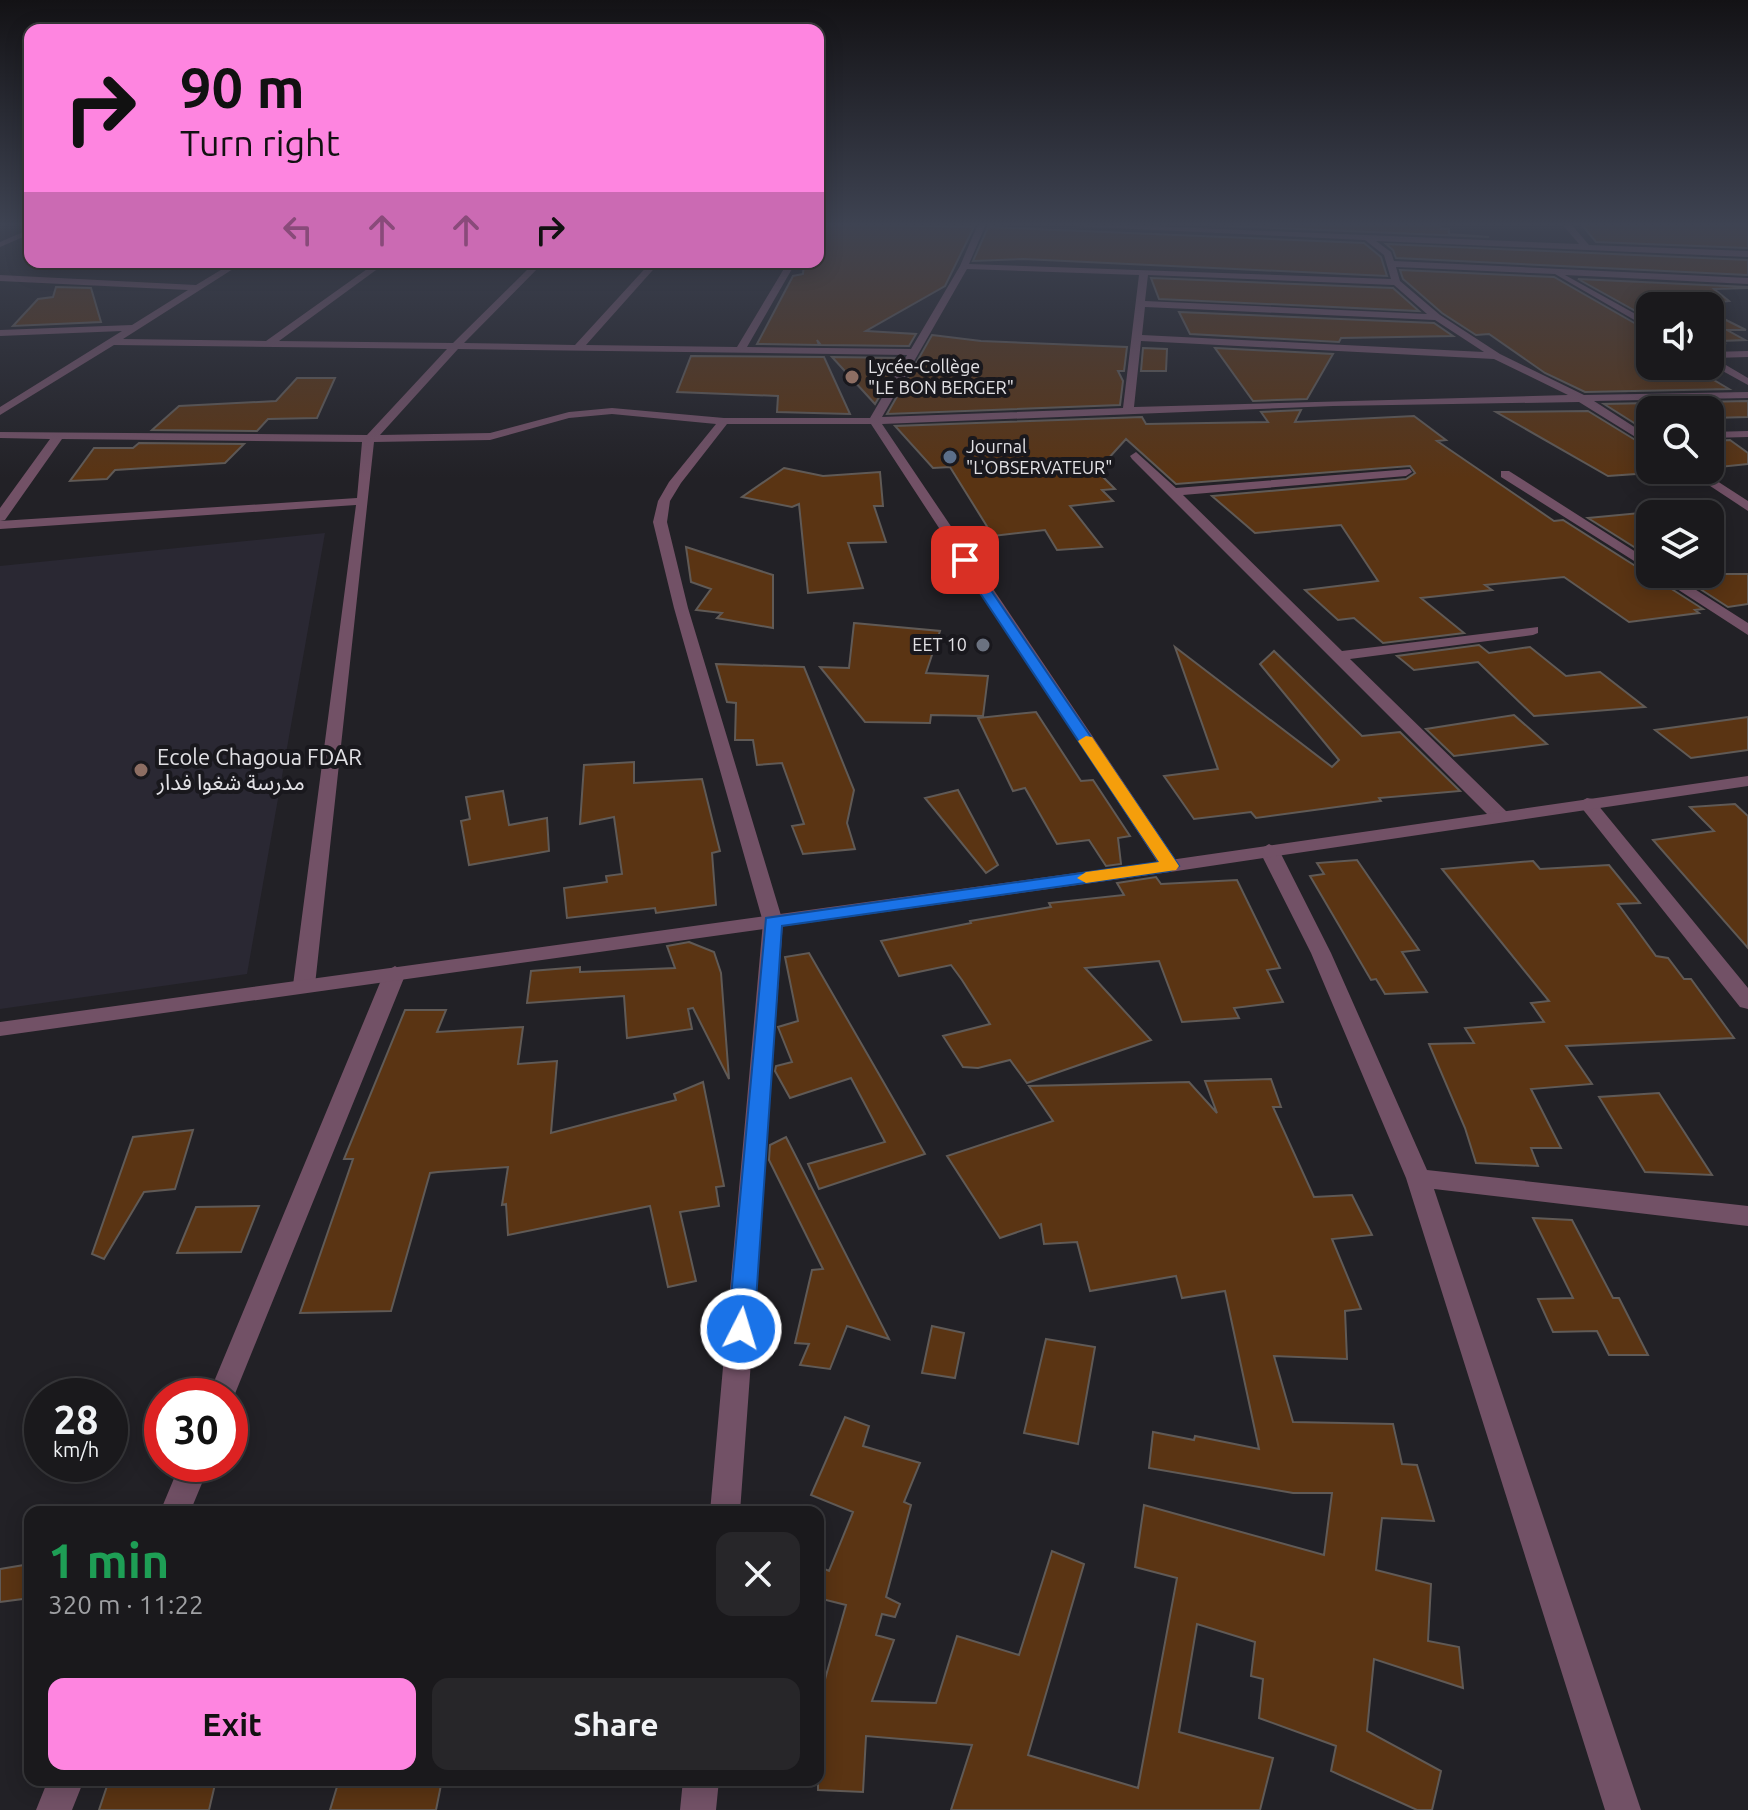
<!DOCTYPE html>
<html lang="en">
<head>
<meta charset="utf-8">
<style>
  body { margin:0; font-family:Ubuntu,"Noto Sans Arabic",sans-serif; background:#272629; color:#f1f3f6; height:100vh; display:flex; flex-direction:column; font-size:30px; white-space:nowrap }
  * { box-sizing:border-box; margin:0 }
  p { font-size:26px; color:#9fa0a3 }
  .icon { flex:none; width:44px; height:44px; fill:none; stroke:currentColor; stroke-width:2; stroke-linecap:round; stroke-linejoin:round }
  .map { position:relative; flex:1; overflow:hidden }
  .drawer { position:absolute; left:24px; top:1506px; width:800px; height:280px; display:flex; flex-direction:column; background:#1a191c; border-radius:16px; box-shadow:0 4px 20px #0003,0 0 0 2px #38383b }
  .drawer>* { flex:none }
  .banner { position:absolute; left:24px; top:24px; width:800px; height:244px; border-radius:16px; box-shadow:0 4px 20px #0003,0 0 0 2px #38383b; background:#fe85e0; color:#111; overflow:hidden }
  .fabs { position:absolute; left:1636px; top:292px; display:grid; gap:16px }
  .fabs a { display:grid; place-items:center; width:88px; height:88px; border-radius:16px; background:#1a191c; box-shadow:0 4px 20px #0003,0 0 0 2px #38383b; font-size:40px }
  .speed { position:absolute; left:24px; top:1378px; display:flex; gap:16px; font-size:40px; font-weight:700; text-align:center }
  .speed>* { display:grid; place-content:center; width:104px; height:104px; border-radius:50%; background:#1a191c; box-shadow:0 4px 20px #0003,0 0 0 2px #38383b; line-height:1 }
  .speed small { font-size:20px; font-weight:400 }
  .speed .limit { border:12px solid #d22; background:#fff; color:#111 }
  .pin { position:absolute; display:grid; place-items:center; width:68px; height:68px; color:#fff; margin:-34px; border-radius:16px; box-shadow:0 4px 12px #0006 }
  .me { position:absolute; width:88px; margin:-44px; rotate:5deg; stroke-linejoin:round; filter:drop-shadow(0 0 6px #0008) }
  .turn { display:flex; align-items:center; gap:28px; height:168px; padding:0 24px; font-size:36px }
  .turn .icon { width:104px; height:104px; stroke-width:2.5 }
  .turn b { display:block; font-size:56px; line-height:68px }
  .lanes { display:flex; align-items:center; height:76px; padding:0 24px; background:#0003; justify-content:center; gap:40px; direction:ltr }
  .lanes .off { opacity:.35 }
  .round { display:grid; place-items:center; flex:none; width:84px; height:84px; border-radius:16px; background:#272629 }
  .head { display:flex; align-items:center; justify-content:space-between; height:136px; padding:0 24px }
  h1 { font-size:48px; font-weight:600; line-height:60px; color:#1e9e55 }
  .cta { display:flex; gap:16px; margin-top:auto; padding:16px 24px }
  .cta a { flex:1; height:92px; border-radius:16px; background:#fe85e0; color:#111; font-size:32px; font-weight:600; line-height:92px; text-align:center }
  .cta a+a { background:#272629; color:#f1f3f6 }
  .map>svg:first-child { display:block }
</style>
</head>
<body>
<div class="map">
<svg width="1748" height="1810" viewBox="0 0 1748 1810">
  <rect width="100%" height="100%" fill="#222126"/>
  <!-- built -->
  <path fill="#2a2833" d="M325 533 247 974 0 1009V566Z"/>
  <!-- building -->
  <path fill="#5a3413" stroke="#605a56" stroke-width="2" d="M828 224 974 227 945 286 866 331 916 334 909 346 821 345 817 340 819 345 757 344 793 276 803 274 804 262H818V238Z
    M1184 224H1440L1441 229H1449V234L1489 237Z
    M1581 224H1748V248L1596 242Z
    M988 227 1364 243 1381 257 1387 276 1023 259 973 261Z
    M1386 244 1748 260V275L1396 258 1393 250Z
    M1400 270 1554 277 1650 332V366H1690L1729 389 1585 392 1545 373 1489 334 1476 335 1442 313 1403 279Z
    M1151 278 1393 288 1419 311 1159 299Z
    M1578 279 1748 287V288L1714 289 1729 301 1711 303 1717 307 1650 306V319Z
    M56 287 91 288 101 322 13 326 38 299 53 297Z
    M1179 312 1434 323 1453 336 1341 338 1339 342 1190 334Z
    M1710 312 1746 330H1727L1745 340 1720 341 1726 344H1712L1719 349H1710Z
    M932 335 981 341 1127 347 1124 371H1118L1123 381 1120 405 887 414Z
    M1143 348 1167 349 1166 371H1141Z
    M1215 348 1333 354 1307 399 1253 401Z
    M691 356 824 357 850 414 777 412 778 396 677 392Z
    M832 357 902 358 875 404Z
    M297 378H335L317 418 268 419 257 431 152 430 179 406 276 401Z
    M1748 401V417L1710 418V410H1650V433L1604 404Z
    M1301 410 1295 422 1414 416 1446 440 1437 441 1554 521 1563 520 1703 609 1695 610 1699 613 1629 622 1564 577 1485 585 1492 590 1421 598 1464 633 1383 643 1354 618 1338 620 1305 590 1378 581 1341 525 1255 533 1212 496 1406 479 1415 473 1410 466 1176 484 1126 439 1097 471 1115 489 1102 490 1113 501 1070 506 1102 547 1057 550 1045 530 993 536 950 467 933 468 895 426 1142 417 1146 424 1268 422 1261 412Z
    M1588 411 1650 449V473L1608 476 1496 412Z
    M1730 440 1748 453V464L1710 468V441Z
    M139 443 244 444 225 463 115 470 107 479 70 481 94 448H133Z
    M784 468 823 476 880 472 883 506H874L886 542 848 543 863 588 808 593 799 504 792 507 742 497Z
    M1650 512V557L1588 518Z
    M686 547 773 575V628L717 618 722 613 696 610 711 589 691 582Z
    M1677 574H1748V604L1728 607Z
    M854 623 940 631 926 673 988 676 983 716 931 715 930 723 865 722 820 667 849 668Z
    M1479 645 1489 653 1530 647 1566 676 1600 672 1645 707 1534 716 1478 662 1414 670 1397 656Z
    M1175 647 1332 767 1339 760 1260 664 1274 651 1362 736 1400 732 1460 791 1379 798 1381 801 1256 818 1251 812 1194 819 1164 776 1218 769Z
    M716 664 804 667 854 790 847 823 855 849 803 854 792 826 804 824 782 763 757 765 753 740H735L736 703 727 702Z
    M1036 712 1081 781 1093 780 1130 836 1118 838 1121 864 1106 866 1089 840 1057 844 1025 788 1013 791 978 718Z
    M1514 715 1547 744 1454 756 1426 729Z
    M1748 717V750L1691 758 1655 730Z
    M634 762V783L702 779 720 851 712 853 716 905 656 913 655 908 567 918 564 888 607 882 606 876 622 874 614 817 580 824 584 765Z
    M958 790 998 865 986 873 925 798Z
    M503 791 509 825 547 818 549 851 469 865 461 821 470 819 466 797Z
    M1735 804 1748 816V948L1653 840 1714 831 1690 807Z
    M1357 860 1419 950 1402 952 1427 992 1385 994 1376 979 1371 980 1310 876 1324 874 1317 863Z
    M1533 861 1540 869 1609 865 1640 903 1618 904 1656 956 1668 958 1684 979H1691L1734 1038 1566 1046 1592 1084 1531 1089 1561 1148H1531L1538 1166 1476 1163 1465 1128 1429 1044 1474 1043 1465 1028 1544 1022 1531 1003 1549 1001 1442 869Z
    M1156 877 1161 884 1237 880 1280 968 1267 970 1283 1002 1234 1008 1239 1018 1182 1022 1159 961 1085 968 1151 1040 1027 1083 1010 1060 978 1068 963 1067 943 1036 990 1024 962 980 951 965 899 976 881 941 971 923 970 921 1051 907 1049 903 1124 895 1117 883Z
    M689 942 714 952 721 973 729 1079 693 1008 688 1009 692 1029 627 1038 624 996 527 1003 531 971 580 967V972L675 968 667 946Z
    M809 953 925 1154 819 1189 808 1164 885 1142 851 1078 790 1098 775 1071 776 1066 792 1062 778 1027 798 1021 785 957Z
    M405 1010H446L437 1032 523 1027 518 1064 557 1061 551 1133 676 1100 674 1094 703 1082 724 1186 716 1187 719 1206 680 1212 696 1281 668 1287 650 1206 508 1235 506 1204 502 1205 508 1167 438 1172 430 1173 391 1311 300 1313 353 1159H344Z
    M1271 1079 1281 1107H1273L1314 1197 1352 1195 1372 1235 1332 1239 1361 1309 1345 1311 1347 1359 1274 1356 1293 1422 1393 1424 1402 1464 1417 1465 1434 1521 1382 1518 1376 1570 1431 1584 1428 1641 1459 1647 1463 1688 1374 1659 1367 1731 1441 1771 1432 1810H1417L1331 1771 1336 1746 1259 1718 1263 1679 1251 1676 1255 1642 1197 1624 1179 1732 1273 1758 1260 1810H951L972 1745 866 1736 863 1792 818 1790V1704L846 1605 818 1598V1566L829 1571 853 1512 811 1495 845 1417 869 1426 863 1446 920 1463 904 1502 911 1505 886 1597 900 1604 895 1617 882 1614 876 1635 894 1640 872 1701 936 1703 957 1636 1019 1655 1052 1551 1084 1564 1028 1755 1138 1788 1177 1578 1135 1567 1144 1505 1324 1555 1332 1493H1293L1149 1468 1153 1432 1194 1440 1195 1436 1259 1449 1225 1291 1182 1298 1176 1276 1090 1291 1077 1242 1044 1244 1041 1224 1000 1238 947 1156 1053 1121 1029 1086 1189 1082 1217 1113 1205 1081Z
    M1659 1093 1712 1175 1645 1172 1599 1097Z
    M193 1130 175 1189 144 1192 104 1259 92 1254 133 1137Z
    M786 1137 889 1339 847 1326 830 1369 800 1365 809 1344 795 1343 812 1270 823 1269 769 1160 770 1145Z
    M259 1206 241 1252 177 1253 196 1207Z
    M1533 1218 1572 1220 1613 1298H1619L1648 1355H1609L1597 1331 1553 1332 1538 1299 1573 1298Z
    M932 1326 964 1333 955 1378 922 1373Z
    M1046 1339 1095 1347 1078 1444 1024 1433Z
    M30 1564V1598L0 1602V1569Z
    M109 1780H216L209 1810H99Z
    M339 1780H442L436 1810H330Z"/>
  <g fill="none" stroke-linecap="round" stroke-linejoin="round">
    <!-- service -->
    <path fill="#725166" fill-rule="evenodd" d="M1748 431V437L1710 438V432Z"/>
    <!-- minor -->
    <path fill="#725166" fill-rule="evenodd" d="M978 224H986L969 264 1391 279 1384 255 1365 240 1031 224H1102L1579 244 1562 224H1571L1589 245 1748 251V257L1376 241 1391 252 1394 261 1748 278V284L1565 275 1650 322V329L1555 274 1396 267 1400 281 1440 315 1500 354 1584 395 1748 392V398L1594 401 1650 437V446L1579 402 1333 406 882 424 1180 866 1170 872 1160 866 871 424H727L681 483 670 501 667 522 688 608 783 922 740 1512H710L763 922 674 608 653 522 658 501 669 482 716 424 612 414 569 418 490 440 374 442 315 985 312 990H296L293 985 356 505 0 529V521L357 498 362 442 62 439 5 520 0 521V508L50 439 0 438V432L367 435 447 349 114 345 0 415V407L122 331 0 336V330L132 325 188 290 0 281V275L196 285 234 262H244L123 339 266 341 377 262H387L279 341 453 343 535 262H544L464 343 575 345 651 262H660L586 345 737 347 788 262H796L747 347 911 349 960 266ZM967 269 1139 275 1123 408 882 417ZM1148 275 1394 285 1427 314 1145 301ZM1145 307 1435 320 1484 352 1142 335ZM1141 341 1494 359 1568 395 1134 407ZM458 349 907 355 870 418H724L612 408 569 412 490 433 380 435Z
      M30 229V234L0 247V242Z
      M1748 351V357L1714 358 1748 378V385L1710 364V352Z
      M1136 452 1176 488 1410 469 1412 472 1406 476 1183 495 1342 651 1538 627V633L1533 635 1350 659 1508 813 1510 817 1508 821H1494L1132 459 1130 456Z
      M1686 470H1700L1748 501V511Z
      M1501 471H1509L1650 561V571L1501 477Z
      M1654 574H1671L1748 623V635Z
      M1587 798 1593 799 1748 988V1009L1740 1007 1581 807 1578 803Z
      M1269 844 1279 850 1331 953 1427 1170 1748 1206V1226L1434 1189 1641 1810H1605L1406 1178 1311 953 1259 850Z
      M395 966 406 973 230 1406V1396H208L384 973Z
      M180 1464H210L190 1512H160Z
      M48 1780H84L72 1810H36Z
      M683 1780H719L716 1810H680Z"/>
    <!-- tertiary -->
    <path fill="#725166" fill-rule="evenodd" d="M1748 776V786L1170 872 0 1036V1022L1170 860Z"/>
  </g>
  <!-- sky -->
  <linearGradient id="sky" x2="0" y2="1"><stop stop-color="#131215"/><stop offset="0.47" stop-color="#3e4352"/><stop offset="1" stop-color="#3e4352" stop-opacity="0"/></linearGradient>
  <rect width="1748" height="478" fill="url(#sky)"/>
  <!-- route -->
  <path fill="#1a73e8" stroke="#114b97" stroke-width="2" d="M960 558H969L1179 866 1170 871 782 926 754 1329 750 1336 741 1339 732 1336 728 1329 766 918 1159 862 958 560Z"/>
  <!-- slow -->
  <path fill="#f59e0b" d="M1086 736 1092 737 1179 866 1176 870 1086 883 1077 878 1086 872 1159 862 1078 741Z"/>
  <!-- markers -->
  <g fill="#8d6e63" stroke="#19181d" stroke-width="3">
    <circle cx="852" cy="377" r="8"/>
    <circle cx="141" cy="770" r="8"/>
  </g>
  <circle fill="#5c6f8a" stroke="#19181d" stroke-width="3" cx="950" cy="457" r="8"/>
  <circle fill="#6b7280" stroke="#19181d" stroke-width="3" cx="983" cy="645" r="8"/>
  <g text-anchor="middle" stroke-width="8" stroke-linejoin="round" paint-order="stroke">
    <!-- far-poi labels -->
    <g font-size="18" fill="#e2e1e5" stroke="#19181d" text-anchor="start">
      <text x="868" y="373">Lycée-Collège<tspan x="868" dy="21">"LE BON BERGER"</tspan></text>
      <text x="966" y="453">Journal<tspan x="966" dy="21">"L'OBSERVATEUR"</tspan></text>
      <text x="967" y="651" text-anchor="end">EET 10</text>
    </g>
    <!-- poi labels -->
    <g font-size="22" fill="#e2e1e5" stroke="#19181d" text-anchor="start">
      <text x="157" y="765">Ecole Chagoua FDAR<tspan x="157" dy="25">مدرسة شغوا فدار</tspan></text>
    </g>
  </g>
</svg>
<div class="fabs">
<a><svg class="icon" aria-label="sound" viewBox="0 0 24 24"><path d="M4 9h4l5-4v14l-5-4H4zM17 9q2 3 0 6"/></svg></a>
<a><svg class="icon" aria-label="search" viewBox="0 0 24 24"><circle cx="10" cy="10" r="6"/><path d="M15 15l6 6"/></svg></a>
<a><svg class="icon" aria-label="layers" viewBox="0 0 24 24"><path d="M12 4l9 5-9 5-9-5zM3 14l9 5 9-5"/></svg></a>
</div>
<div class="speed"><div>28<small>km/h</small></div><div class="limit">30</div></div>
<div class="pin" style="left:965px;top:560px;background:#d93025"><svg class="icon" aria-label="arrive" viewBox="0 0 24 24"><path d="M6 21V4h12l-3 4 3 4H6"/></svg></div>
<svg class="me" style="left:741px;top:1329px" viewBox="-20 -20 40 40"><circle r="17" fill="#1a73e8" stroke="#fff" stroke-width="3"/><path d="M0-11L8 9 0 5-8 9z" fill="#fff"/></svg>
<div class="banner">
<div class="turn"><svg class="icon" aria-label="right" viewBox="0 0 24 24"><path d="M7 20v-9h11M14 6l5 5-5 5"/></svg><div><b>90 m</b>Turn right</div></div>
<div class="lanes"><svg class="icon off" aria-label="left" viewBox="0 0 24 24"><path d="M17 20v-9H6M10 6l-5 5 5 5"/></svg><svg class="icon off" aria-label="ahead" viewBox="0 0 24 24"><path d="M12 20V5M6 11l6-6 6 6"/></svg><svg class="icon off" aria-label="ahead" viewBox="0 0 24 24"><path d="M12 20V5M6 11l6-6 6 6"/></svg><svg class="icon" aria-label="right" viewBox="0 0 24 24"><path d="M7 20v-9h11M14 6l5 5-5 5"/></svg></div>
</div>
<section class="drawer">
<div class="head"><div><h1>1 min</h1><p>320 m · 11:22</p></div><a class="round"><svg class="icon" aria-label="close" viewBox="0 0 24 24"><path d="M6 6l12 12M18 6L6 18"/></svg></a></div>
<div class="cta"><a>Exit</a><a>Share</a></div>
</section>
</div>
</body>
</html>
